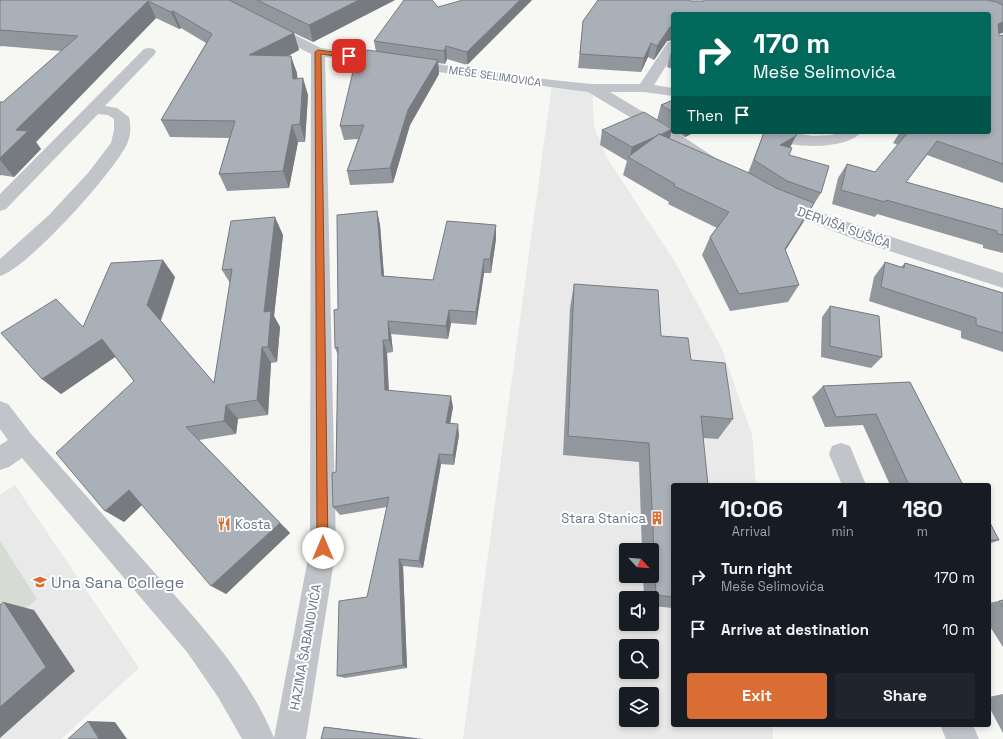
<!DOCTYPE html>
<html lang="en">
<head>
<meta charset="utf-8">
<style>
  body { margin:0; font-family:"Space Grotesk",sans-serif; background:#20242c; color:#f1f3f6; height:100vh; display:flex; flex-direction:column; font-size:15px; white-space:nowrap }
  * { box-sizing:border-box; margin:0 }
  p { font-size:13px; color:#9ea1a6 }
  .icon { flex:none; width:22px; height:22px; fill:none; stroke:currentColor; stroke-width:2; stroke-linecap:round; stroke-linejoin:round }
  .map { position:relative; flex:1; overflow:hidden }
  .panel { position:absolute; left:671px; top:483px; width:320px; height:244px; display:flex; flex-direction:column; background:#171b24; border-radius:4px; box-shadow:0 2px 6px #0003 }
  .panel>* { flex:none }
  .hud { position:absolute; left:671px; top:12px; width:320px; height:122px; border-radius:4px; box-shadow:0 2px 6px #0003; background:#00695c; color:#fff; overflow:hidden }
  .needle { width:26px; rotate:116deg }
  .tools { position:absolute; left:619px; top:543px; display:grid; gap:8px }
  .tools a { display:grid; place-items:center; width:40px; height:40px; border-radius:4px; background:#171b24; box-shadow:0 2px 6px #0003; font-size:20px }
  .pin { position:absolute; display:grid; place-items:center; width:34px; height:34px; color:#fff; margin:-17px; border-radius:8px; box-shadow:0 2px 6px #0006 }
  .me { position:absolute; width:44px; margin:-22px; rotate:0deg; stroke-linejoin:round; filter:drop-shadow(0 0 3px #0008) }
  .turn { display:flex; align-items:center; gap:14px; height:84px; padding:0 16px; font-size:18px }
  .turn .icon { width:52px; height:52px; stroke-width:2.5 }
  .turn b { display:block; font-size:28px; line-height:34px }
  .then { display:flex; align-items:center; height:38px; padding:0 16px; background:#0003; gap:8px; font-size:15px }
  .eta { display:flex; justify-content:space-evenly; align-items:center; height:68px; text-align:center }
  .eta b { font-size:24px; font-weight:600; line-height:28px }
  .primary-button { display:flex; gap:8px; margin-top:auto; padding:8px 16px }
  .primary-button a { flex:1; height:46px; border-radius:4px; background:#d96d33; color:#fff; font-size:16px; font-weight:600; line-height:46px; text-align:center }
  .primary-button a+a { background:#20242c; color:#f1f3f6 }
  ul { padding:0; list-style:none }
  li { display:flex; align-items:center; gap:12px; height:52px; padding:0 16px }
  li div { flex:1 }
  li b { display:block; font-size:15px }
  li em { font-style:normal }
  .map>svg:first-child { display:block }
</style>
</head>
<body>
<div class="map">
<svg width="1003" height="739" viewBox="0 0 1003 739">
  <rect width="100%" height="100%" fill="#f7f7f4"/>
  <!-- built -->
  <path fill="#e8e9e8" fill-rule="evenodd" d="M552 84 592 88 594 127 607 158 675 262 722 349 752 435 756 485H673V725H773V739H463ZM626 550H652V576H626ZM626 598H652V624H626ZM626 646H652V672H626ZM626 694H652V720H626Z
    M15 485 139 668 61 739H0V495Z"/>
  <!-- green -->
  <path fill="#d6dcd4" d="M0 541 37 599 0 629Z"/>
  <g fill="none" stroke-linecap="round" stroke-linejoin="round">
    <!-- minor -->
    <path fill="#c1c4c8" fill-rule="evenodd" d="M210 0H226L321 48 552 80 592 84H640L668 42 673 41V55L654 85 673 88V96L644 92H610L665 125 673 130V132H676L714 157 716 161 714 165 708 166 702 165 653 131 588 92 325 57 336 548 306 739H242L218 697 187 652 22 458 9 467 0 470V445L8 440 0 429V401L8 404 32 435C73 481 113 526 154 572 199 623 248 674 274 738L310 548 311 54 212 3Z
      M149 48 154 49 156 52 154 55 105 106 117 108 129 117C131 126 131 135 127 144 114 172 28 268 0 276V259L49 215 88 173 111 143 114 130V119L108 115 98 114 6 209 0 211V194L144 49Z
      M765 132H788L813 136 832 135 840 132H861C848 151 777 150 765 132Z
      M781 198 873 231 1003 273V288L859 241 775 208 772 204 775 200Z
      M841 443 850 446 866 485H842L829 454 832 446Z
      M940 725H973L979 739H946Z"/>
  </g>
  <!-- wall -->
  <path fill="#92979d" d="M0 0H395L313 42 294 33 299 50 288 56 297 73V79L308 95 305 142H298L289 188 227 191 219 174 229 138 170 137 161 120 206 43 181 28 179 29 156 18 36 142 41 149 14 177 1 175 0 176V102H3L61 51 1 46 0 47Z
    M532 0 467 65 447 59 445 64 438 63 439 74 410 125 393 183 350 185 347 171 358 139 344 140 340 126 361 59 376 52 374 41 438 7Z
    M704 0H1003V33H1002L999 34V36L1003 35V183L927 155 906 182 1003 209V253L983 248V245L877 214 875 217 832 204 838 178 847 164 875 172 898 145 893 143 900 132H989V14H673V40L667 41 654 60 648 57 641 72 578 68 583 21 691 1H704Z
    M673 49V69L667 67 671 52Z
    M673 100V129L657 120 661 105Z
    M672 129 670 139 748 173 764 132H797L790 148 789 155 821 193 785 250 799 285 788 302 730 311 702 255 710 237 717 228 668 204 669 202 623 175 627 161 600 145 602 130Z
    M677 132H695L685 137Z
    M377 211 380 225 384 276 433 280 496 225V239L491 273H484L476 325 451 323 448 339 391 334 393 352 387 353 389 390 453 407 450 424 459 435 454 465 441 464 423 568 403 566 407 668 345 678 337 676 367 597 387 507 340 515 333 507 336 472 338 355 335 348 338 309Z
    M283 235 274 316 280 327 277 362 271 363 268 415 238 419 236 434 199 440 290 533 226 594 142 505 124 522 134 381 115 357 61 394 42 379 83 326 175 277 161 321 214 383 230 283 222 270Z
    M885 262 901 267 905 263 1003 293V352L961 338V331L869 301 874 277Z
    M574 284 661 336 733 419 718 439 703 438 673 485V608L652 606V598H644L643 576H652V550H642L639 462 563 455 570 308Z
    M830 306 882 357 871 368 821 357 822 317Z
    M910 382 963 485H890L863 425 825 427 812 397 823 386Z
    M989 521 999 540 989 544Z
    M1003 600V647L989 625V603Z
    M1003 694V733L989 707V697Z
    M324 727 335 728 424 739H321Z"/>
  <!-- shaded-wall -->
  <path fill="#777b80" d="M359 0H395L313 42 309 25Z
    M520 0H532L467 65V52Z
    M148 1 156 18 36 142 41 149 14 177 0 160V158L16 130Z
    M173 11 181 28 179 29 171 12Z
    M1003 22V32L1002 33 989 38 998 24Z
    M673 26V40L667 41 654 60 657 46 670 27Z
    M294 33 299 50 256 73 249 55Z
    M651 43 648 57 641 72 644 58Z
    M446 46 447 59 445 64 444 51Z
    M291 56 297 73 299 97 293 79Z
    M438 60 439 74 410 125 393 183 390 168 408 110Z
    M303 78 308 95 305 142 300 124Z
    M292 125 298 142 289 188 283 171Z
    M672 129 668 144 630 158 632 147Z
    M686 132H695L685 137Z
    M796 136 788 151 780 145Z
    M814 203 804 221 775 267 785 249Z
    M377 211 380 225 385 289 382 276Z
    M275 217 283 235 274 316 280 327 277 362 268 347 264 312Z
    M496 225V239L491 273 490 259Z
    M484 259V273L476 325V312Z
    M163 260 175 277 160 321 147 305Z
    M449 310 451 323 448 339 446 326Z
    M388 321 391 334 393 352 389 340Z
    M102 339 118 355 61 394 42 379Z
    M383 340 387 353 389 402 385 390Z
    M262 347 271 363 268 415 257 400Z
    M451 396 453 407 448 434 446 423Z
    M226 405 238 419 236 434 224 421Z
    M458 424 459 435 454 465 453 455Z
    M186 427 290 533 226 594 211 586Z
    M439 454 441 464 423 568 419 561Z
    M129 490 146 501 124 522 105 511Z
    M399 559 403 566 407 668 403 665Z
    M4 602 34 610 75 671 0 738V707Z
    M88 721 115 722 127 739H99Z"/>
  <!-- building -->
  <path fill="#aab0b7" stroke="#777b80" d="M0 0H229L294 33 249 55 291 56 293 79 303 78 300 124 292 125 283 171 219 174 235 121 161 120 212 34 173 11 171 12 148 1 16 130 28 131 0 158V102H3L78 36 0 30Z
    M257 0H359L309 25Z
    M404 0H432L438 7 463 0H520L467 52 446 46 444 51 374 41Z
    M598 0H690V1H704V0H987L991 1 997 2 998 3 1003 5V22L998 24 999 36 1003 35V164L937 141 906 182 1003 209V235L997 234V231L886 200 885 202 841 190 847 164 875 172 908 132H989V14H673V26L670 27 657 46 651 43 644 58 580 54 583 21Z
    M367 50 438 60 408 110 390 168 347 171 364 125 340 126 356 59H361Z
    M673 100V112L661 105Z
    M644 112 672 129 660 135 659 134 657 136 632 147 602 130Z
    M764 132H797L796 136 780 145 792 148 789 155 829 166 821 193 787 181 754 160Z
    M659 134 749 173 776 188 814 203 785 249 799 285 739 294 710 237 729 212 674 186 675 184 628 157Z
    M377 211 382 276 433 280 447 221 496 225 490 259H484L476 312 449 310 446 326 388 321 389 340H383L385 390 451 396 446 423 458 424 453 455 439 454 419 561 399 559 403 665 337 676 339 601 367 597 389 497 333 507 332 473 336 472 338 347 335 348 334 310 338 309 337 215Z
    M275 217 264 312 271 311 268 347H262L257 400 226 405 224 421 186 427 280 523 211 586 129 490 105 511 56 453 134 381 102 339 42 379 1 333 56 299 83 327 111 263 163 260 147 305 214 383 232 269 222 270 231 221Z
    M885 262 904 268 905 263 1003 293V333L976 325V318L881 287Z
    M574 284 658 290 661 336 688 338 691 360 725 363 733 419 701 416 708 485H673V597L656 595 649 443 568 436Z
    M830 306 879 316 882 357 830 346Z
    M910 382 963 485H909L876 414 836 417 823 386Z
    M989 521 999 540H989Z
    M1003 600V607L999 601Z
    M4 602 46 667 0 707V605Z
    M88 721 99 739H68Z
    M324 727 417 739H321Z"/>
  <!-- route -->
  <path fill="#d96d33" stroke="#8d4721" d="M318 50 349 54 352 56 349 58 321 54 328 548 326 552 323 553 319 552 317 548 315 52Z"/>
  <!-- icons -->
  <defs>
    <g id="building-bare" transform="scale(1.08)"><path d="M-4-6H4V6H1V3H-1V6H-4ZM-2.5-4.3h1.7v1.8h-1.7ZM.8-4.3h1.7v1.8H.8ZM-2.5-1h1.7V.8h-1.7ZM.8-1h1.7V.8H.8Z" fill="#d96d33" stroke="#fff" stroke-width="2.5" paint-order="stroke"/></g>
    <g id="restaurant-bare" transform="scale(1.08)"><path d="M-5-6h1v4h1v-4h1v4h1v-4h1v5L-1.5 .5V6h-2V.5L-5-1ZM5-6V6H3V1.5H1.5Q1.5-4 5-6Z" fill="#d96d33" stroke="#fff" stroke-width="2.5" paint-order="stroke"/></g>
    <g id="school-bare" transform="scale(1.08)"><path d="M0-5L7-2L0 1L-7-2ZM-4 1L0 2.5L4 1V4Q0 6-4 4Z" fill="#d96d33" stroke="#fff" stroke-width="2.5" paint-order="stroke"/></g>
  </defs>
  <g fill-rule="evenodd">
    <use href="#building-bare" x="657" y="518"/>
    <use href="#restaurant-bare" x="224" y="524"/>
    <use href="#school-bare" x="40" y="582"/>
  </g>
  <g text-anchor="middle" stroke-width="4" stroke-linejoin="round" paint-order="stroke">
    <!-- far-street labels -->
    <g font-size="11" fill="#687484" stroke="#fff">
      <text transform="translate(495 76) rotate(8)" y="4">MEŠE SELIMOVIĆA</text>
    </g>
    <!-- street labels -->
    <g font-size="13" fill="#687484" stroke="#fff">
      <text transform="translate(844 227) rotate(20)" y="5">DERVIŠA SUŠIĆA</text>
      <text transform="translate(305 647) rotate(-80)" y="5">HAZIMA ŠABANOVIĆA</text>
    </g>
    <!-- poi labels -->
    <g font-size="13" fill="#687484" stroke="#fff" text-anchor="end">
      <text x="646" y="523">Stara Stanica</text>
      <text x="235" y="529" text-anchor="start">Kosta</text>
    </g>
    <!-- near-poi labels -->
    <g font-size="16" fill="#687484" stroke="#fff" text-anchor="start">
      <text x="51" y="588">Una Sana College</text>
    </g>
  </g>
</svg>
<div class="tools">
<a><svg class="needle" viewBox="-14 -14 28 28"><path d="M0-13l5 13h-10z" fill="#e53935"/><path d="M0 13l5-13h-10z" fill="#9ea1a6"/></svg></a>
<a><svg class="icon" aria-label="sound" viewBox="0 0 24 24"><path d="M4 9h4l5-4v14l-5-4H4zM17 9q2 3 0 6"/></svg></a>
<a><svg class="icon" aria-label="search" viewBox="0 0 24 24"><circle cx="10" cy="10" r="6"/><path d="M15 15l6 6"/></svg></a>
<a><svg class="icon" aria-label="layers" viewBox="0 0 24 24"><path d="M12 4l9 5-9 5-9-5zM3 14l9 5 9-5"/></svg></a>
</div>
<div class="pin" style="left:349px;top:56px;background:#d93025"><svg class="icon" aria-label="arrive" viewBox="0 0 24 24"><path d="M6 21V4h12l-3 4 3 4H6"/></svg></div>
<svg class="me" style="left:323px;top:548px" viewBox="-20 -20 40 40"><circle r="19" fill="#fff"/><path d="M0-13L10 11 0 6-10 11z" fill="#d96d33"/></svg>
<div class="hud">
<div class="turn"><svg class="icon" aria-label="right" viewBox="0 0 24 24"><path d="M7 20v-9h11M14 6l5 5-5 5"/></svg><div><b>170 m</b>Meše Selimovića</div></div>
<div class="then">Then<svg class="icon" aria-label="arrive" viewBox="0 0 24 24"><path d="M6 21V4h12l-3 4 3 4H6"/></svg></div>
</div>
<section class="panel">
<div class="eta">
<div><b>10:06</b><p>Arrival</p></div>
<div><b>1</b><p>min</p></div>
<div><b>180</b><p>m</p></div>
</div>
<ul>
<li><svg class="icon" aria-label="right" viewBox="0 0 24 24"><path d="M7 20v-9h11M14 6l5 5-5 5"/></svg><div><b>Turn right</b><p>Meše Selimovića</p></div><em>170 m</em></li>
<li><svg class="icon" aria-label="arrive" viewBox="0 0 24 24"><path d="M6 21V4h12l-3 4 3 4H6"/></svg><div><b>Arrive at destination</b></div><em>10 m</em></li>
</ul>
<div class="primary-button"><a>Exit</a><a>Share</a></div>
</section>
</div>
</body>
</html>
